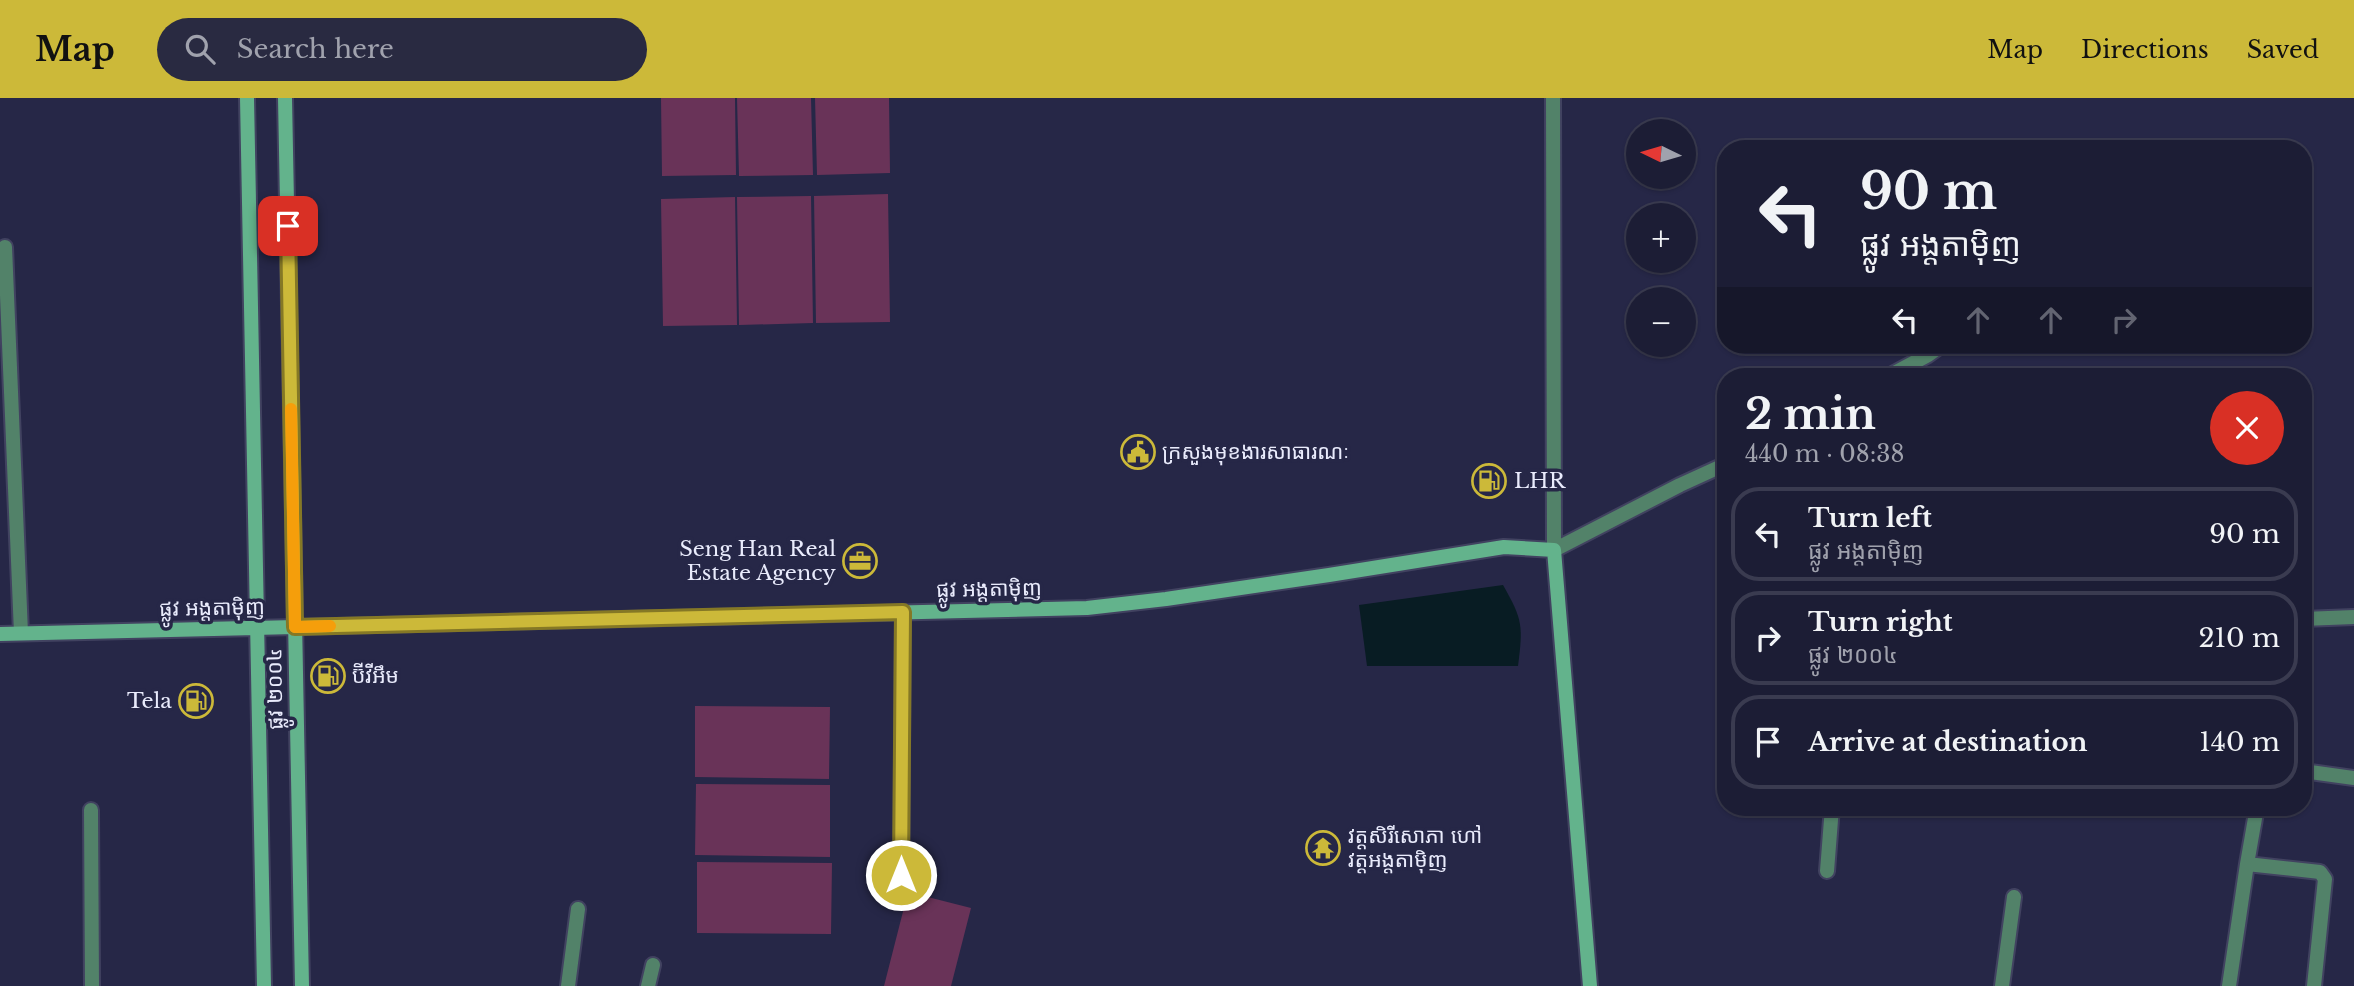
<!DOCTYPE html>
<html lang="en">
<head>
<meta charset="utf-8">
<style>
  body { margin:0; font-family:"Libre Baskerville","Noto Sans Khmer",serif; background:#292a41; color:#f1f3f6; height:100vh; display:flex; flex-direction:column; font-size:26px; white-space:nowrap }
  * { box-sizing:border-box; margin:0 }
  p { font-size:23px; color:#a0a2ad }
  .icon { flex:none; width:38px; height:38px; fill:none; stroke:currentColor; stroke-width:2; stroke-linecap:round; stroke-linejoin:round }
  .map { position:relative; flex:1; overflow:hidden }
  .side { position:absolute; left:1717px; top:270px; width:595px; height:448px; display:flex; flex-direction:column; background:#1c1d35; border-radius:28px; box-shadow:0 2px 5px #0004,0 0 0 2px #3a3b50 }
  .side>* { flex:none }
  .guide { position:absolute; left:1717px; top:42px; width:595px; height:214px; border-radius:28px; box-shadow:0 2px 5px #0004,0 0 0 2px #3a3b50; background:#1c1d35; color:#f1f3f6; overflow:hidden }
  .needle { width:46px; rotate:275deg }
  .buttons { position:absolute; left:1626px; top:21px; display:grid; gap:14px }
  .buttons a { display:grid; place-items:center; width:70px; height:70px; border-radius:50%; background:#1c1d35; box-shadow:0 2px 5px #0004,0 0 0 2px #3a3b50; font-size:35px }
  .pin { position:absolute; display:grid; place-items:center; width:60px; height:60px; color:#fff; margin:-30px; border-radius:14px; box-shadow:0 4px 10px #0006 }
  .me { position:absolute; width:77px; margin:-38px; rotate:0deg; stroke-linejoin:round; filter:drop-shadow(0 0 5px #0008) }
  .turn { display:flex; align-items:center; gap:24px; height:147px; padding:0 28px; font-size:32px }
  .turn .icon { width:91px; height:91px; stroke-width:2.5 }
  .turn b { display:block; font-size:49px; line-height:60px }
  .lanes { display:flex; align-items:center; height:66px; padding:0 28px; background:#0003; justify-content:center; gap:35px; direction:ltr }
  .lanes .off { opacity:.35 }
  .round { display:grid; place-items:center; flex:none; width:74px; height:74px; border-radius:37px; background:#292a41 }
  .headline { display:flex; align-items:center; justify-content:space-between; height:119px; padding:0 28px }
  h1 { font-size:42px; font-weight:700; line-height:52px }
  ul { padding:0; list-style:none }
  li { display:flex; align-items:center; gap:21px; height:94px; margin:0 14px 10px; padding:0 14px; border:4px solid #3a3b50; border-radius:28px }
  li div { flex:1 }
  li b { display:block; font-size:26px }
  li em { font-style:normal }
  header { display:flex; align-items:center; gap:42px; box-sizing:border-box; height:98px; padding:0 35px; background:#ccb939; color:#111 }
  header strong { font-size:33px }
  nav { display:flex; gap:38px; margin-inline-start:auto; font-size:24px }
  .search { width:490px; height:63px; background:#292a41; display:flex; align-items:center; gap:18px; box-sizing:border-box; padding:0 24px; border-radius:38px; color:#a0a2ad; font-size:26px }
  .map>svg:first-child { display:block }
</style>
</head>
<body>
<header>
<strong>Map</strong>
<div class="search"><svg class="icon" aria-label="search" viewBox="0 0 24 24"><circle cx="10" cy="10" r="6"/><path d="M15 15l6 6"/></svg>Search here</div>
<nav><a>Map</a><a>Directions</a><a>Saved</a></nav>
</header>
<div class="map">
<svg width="2354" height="888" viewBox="0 0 2354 888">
  <rect width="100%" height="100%" fill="#262747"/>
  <!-- green -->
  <path fill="#693358" d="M661 0H735L736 77 662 78Z
    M737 0H811L813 77 739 78Z
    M815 0H889L890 75 817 77Z
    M888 96 890 224 816 225 814 98Z
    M811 98 813 225 739 227 737 99Z
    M735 99 737 227 663 228 661 101Z
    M695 608 830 609 829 681 695 679Z
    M696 686 830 687V759L695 757Z
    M697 764 832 765 831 836 697 835Z
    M908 794 971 810 951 888H884Z"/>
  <!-- water -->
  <path fill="#081c23" d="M1503 487C1523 522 1523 528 1518 568H1367L1359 507Z"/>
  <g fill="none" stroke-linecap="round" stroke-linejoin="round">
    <!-- street casing -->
    <g stroke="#414260" stroke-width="18">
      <path id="street" d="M1553 0 1554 452 1680 387 1726 366
        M5 149 21 535
        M1889 278 1928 257 1942 247
        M2303 521 2354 519
        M2303 673 2354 680
        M91 712 92 888
        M2247 766 2257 709
        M1827 773 1832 709
        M901 797 903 514
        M568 888 578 811
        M648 888 653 867
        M2002 888 2014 799
        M2229 888 2247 766 2320 774 2325 781 2314 888"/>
    </g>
    <!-- secondary casing -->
    <g stroke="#414260" stroke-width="18">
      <path id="secondary" d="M247 0 264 888
        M285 0 302 888
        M0 536 1087 510 1166 501 1329 477 1504 449 1554 452 1590 888"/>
    </g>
    <!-- street -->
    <use href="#street" stroke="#528269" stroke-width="14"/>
    <!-- secondary -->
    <use href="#secondary" stroke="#63b38c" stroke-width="14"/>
  </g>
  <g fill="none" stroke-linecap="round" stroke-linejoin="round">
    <!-- route casing -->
    <g stroke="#857825" stroke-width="18">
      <path id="route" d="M288 128 295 529 903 514 901 777"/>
    </g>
    <!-- route -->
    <use href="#route" stroke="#ccb939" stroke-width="12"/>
    <!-- slow -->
    <path stroke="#f59e0b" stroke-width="12" d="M291 311 295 529 330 528"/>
  </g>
  <!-- icons -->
  <defs>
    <g id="civic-ring" transform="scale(1.75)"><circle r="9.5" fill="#262747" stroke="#ccb939" stroke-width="1.5"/><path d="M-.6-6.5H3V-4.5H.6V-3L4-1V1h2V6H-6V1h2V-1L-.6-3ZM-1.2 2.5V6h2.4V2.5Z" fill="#ccb939"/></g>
    <g id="fuel-ring" transform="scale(1.75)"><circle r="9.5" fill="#262747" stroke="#ccb939" stroke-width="1.5"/><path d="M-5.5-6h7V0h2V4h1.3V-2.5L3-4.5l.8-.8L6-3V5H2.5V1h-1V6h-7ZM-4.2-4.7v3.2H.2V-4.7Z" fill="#ccb939"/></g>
    <g id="office-ring" transform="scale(1.75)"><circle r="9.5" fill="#262747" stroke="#ccb939" stroke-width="1.5"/><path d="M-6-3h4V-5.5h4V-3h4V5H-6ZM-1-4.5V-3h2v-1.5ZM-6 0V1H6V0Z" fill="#ccb939"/></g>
    <g id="temple-ring" transform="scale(1.75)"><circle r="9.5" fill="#262747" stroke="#ccb939" stroke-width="1.5"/><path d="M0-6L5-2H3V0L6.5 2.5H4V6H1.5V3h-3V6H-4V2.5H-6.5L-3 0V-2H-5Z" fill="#ccb939"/></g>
  </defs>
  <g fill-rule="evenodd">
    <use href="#civic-ring" x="1138" y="354"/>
    <use href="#fuel-ring" x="1489" y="383"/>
    <use href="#office-ring" x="860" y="463"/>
    <use href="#fuel-ring" x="328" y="578"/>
    <use href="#fuel-ring" x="196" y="603"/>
    <use href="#temple-ring" x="1323" y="750"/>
  </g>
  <g text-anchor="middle" stroke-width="7" stroke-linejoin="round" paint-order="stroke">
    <!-- poi labels -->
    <g font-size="21" fill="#e9ebfc" stroke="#262747" text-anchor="start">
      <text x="1162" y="361">ក្រសួងមុខងារសាធារណៈ</text>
      <text x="1514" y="390">LHR</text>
      <text x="836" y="458" text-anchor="end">Seng Han Real<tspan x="836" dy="24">Estate Agency</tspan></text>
      <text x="352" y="585">ប៊ីវីអឹម</text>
      <text x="172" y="610" text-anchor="end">Tela</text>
      <text x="1348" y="745">វត្តសិរីសោភា ហៅ<tspan x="1348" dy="24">វត្តអង្តតាម៉ិញ</tspan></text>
    </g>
    <!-- street labels -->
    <g font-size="21" fill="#e9ebfc" stroke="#262747">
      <text transform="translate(989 491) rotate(-1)" y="7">ផ្លូវ អង្តតាម៉ិញ</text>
      <text transform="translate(212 510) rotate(-1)" y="7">ផ្លូវ អង្តតាម៉ិញ</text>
      <text transform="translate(275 591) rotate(-91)" y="7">ផ្លូវ ២០០៤</text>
    </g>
  </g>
</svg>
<div class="buttons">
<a><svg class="needle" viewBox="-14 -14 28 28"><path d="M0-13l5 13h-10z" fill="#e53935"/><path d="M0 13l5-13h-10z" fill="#a0a2ad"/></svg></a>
<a>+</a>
<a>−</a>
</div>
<div class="pin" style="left:288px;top:128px;background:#d93025"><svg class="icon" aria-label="arrive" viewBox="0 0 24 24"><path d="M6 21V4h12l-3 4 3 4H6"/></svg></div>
<svg class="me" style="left:901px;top:777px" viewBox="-20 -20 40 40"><circle r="17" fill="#ccb939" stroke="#fff" stroke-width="3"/><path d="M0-11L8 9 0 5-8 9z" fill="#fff"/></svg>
<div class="guide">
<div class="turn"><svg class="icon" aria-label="left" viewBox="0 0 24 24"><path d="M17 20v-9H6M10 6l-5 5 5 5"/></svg><div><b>90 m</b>ផ្លូវ អង្តតាម៉ិញ</div></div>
<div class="lanes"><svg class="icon" aria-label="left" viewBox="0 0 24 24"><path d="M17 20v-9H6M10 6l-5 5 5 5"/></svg><svg class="icon off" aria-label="ahead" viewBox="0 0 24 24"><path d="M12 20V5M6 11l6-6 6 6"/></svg><svg class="icon off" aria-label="ahead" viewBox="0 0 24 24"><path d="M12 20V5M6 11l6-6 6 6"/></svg><svg class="icon off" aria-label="right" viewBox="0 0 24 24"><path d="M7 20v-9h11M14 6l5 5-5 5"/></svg></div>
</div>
<section class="side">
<div class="headline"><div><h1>2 min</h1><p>440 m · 08:38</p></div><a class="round" style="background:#d93025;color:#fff"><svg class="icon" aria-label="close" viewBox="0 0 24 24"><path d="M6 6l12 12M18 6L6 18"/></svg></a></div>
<ul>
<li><svg class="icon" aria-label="left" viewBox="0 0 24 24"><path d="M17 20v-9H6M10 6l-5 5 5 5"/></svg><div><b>Turn left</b><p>ផ្លូវ អង្តតាម៉ិញ</p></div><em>90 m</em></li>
<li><svg class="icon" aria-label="right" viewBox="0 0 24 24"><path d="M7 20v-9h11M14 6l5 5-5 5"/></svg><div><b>Turn right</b><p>ផ្លូវ ២០០៤</p></div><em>210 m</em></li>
<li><svg class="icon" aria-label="arrive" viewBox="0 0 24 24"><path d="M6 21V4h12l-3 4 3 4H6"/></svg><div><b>Arrive at destination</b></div><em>140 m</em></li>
</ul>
</section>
</div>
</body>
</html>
